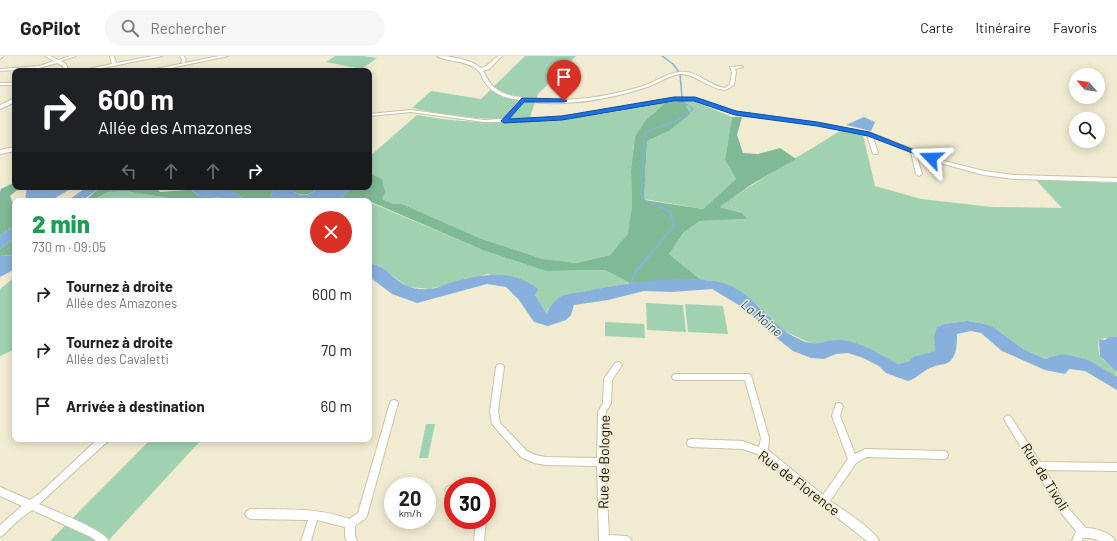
<!DOCTYPE html>
<html lang="fr">
<head>
<meta charset="utf-8">
<style>
  body { margin:0; font-family:Barlow,sans-serif; background:#f6f6f6; color:#222; height:100vh; display:flex; flex-direction:column; font-size:15px; white-space:nowrap }
  * { box-sizing:border-box; margin:0 }
  p { font-size:13px; color:#767676 }
  .icon { flex:none; width:22px; height:22px; fill:none; stroke:currentColor; stroke-width:2; stroke-linecap:round; stroke-linejoin:round }
  .map { position:relative; flex:1; overflow:hidden }
  .side { position:absolute; left:12px; top:142px; width:360px; height:244px; display:flex; flex-direction:column; background:#fff; border-radius:8px; box-shadow:0 2px 10px #0003 }
  .side>* { flex:none }
  .top-card { position:absolute; left:12px; top:12px; width:360px; height:122px; border-radius:8px; box-shadow:0 2px 10px #0003; background:#202124; color:#fff; overflow:hidden }
  .needle { width:26px; rotate:298deg }
  .fabs { position:absolute; left:1069px; top:12px; display:grid; gap:8px }
  .fabs a { display:grid; place-items:center; width:36px; height:36px; border-radius:50%; background:#fff; box-shadow:0 2px 10px #0003; font-size:20px }
  .speed { position:absolute; left:384px; top:421px; display:flex; gap:8px; font-size:20px; font-weight:700; text-align:center }
  .speed>* { display:grid; place-content:center; width:52px; height:52px; border-radius:50%; background:#fff; box-shadow:0 2px 10px #0003; line-height:1 }
  .speed small { font-size:10px; font-weight:400 }
  .speed .limit { border:6px solid #d22; background:#fff; color:#111 }
  .pin { position:absolute; display:grid; place-items:center; width:34px; height:34px; color:#fff; margin:-41px -17px; border-radius:50% 50% 50% 0; rotate:-45deg; box-shadow:0 0 4px #0007 }
  .pin .icon { rotate:45deg }
  .me { position:absolute; width:44px; margin:-22px; rotate:292deg; stroke-linejoin:round; filter:drop-shadow(0 0 3px #0008) }
  .turn { display:flex; align-items:center; gap:14px; height:84px; padding:0 20px; font-size:18px }
  .turn .icon { width:52px; height:52px; stroke-width:2.5 }
  .turn b { display:block; font-size:28px; line-height:34px }
  .lanes { display:flex; align-items:center; height:38px; padding:0 20px; background:#0003; justify-content:center; gap:20px; direction:ltr }
  .lanes .off { opacity:.35 }
  .round { display:grid; place-items:center; flex:none; width:42px; height:42px; border-radius:21px; background:#f6f6f6 }
  .overview { display:flex; align-items:center; justify-content:space-between; height:68px; padding:0 20px }
  h1 { font-size:24px; font-weight:800; line-height:30px; color:#1e9e55 }
  ul { padding:0; list-style:none }
  li { display:flex; align-items:center; gap:12px; height:56px; padding:0 20px }
  li div { flex:1 }
  li b { display:block; font-size:15px }
  li em { font-style:normal }
  header { display:flex; align-items:center; gap:24px; box-sizing:border-box; height:56px; padding:0 20px; background:#fff; border-bottom:1px solid #e0e0e0 }
  header strong { font-size:19px }
  nav { display:flex; gap:22px; margin-inline-start:auto; font-size:14px }
  .search { width:280px; height:36px; background:#f6f6f6; display:flex; align-items:center; gap:10px; box-sizing:border-box; padding:0 14px; border-radius:22px; color:#767676; font-size:15px }
  .map>svg:first-child { display:block }
</style>
</head>
<body>
<header>
<strong>GoPilot</strong>
<div class="search"><svg class="icon" aria-label="search" viewBox="0 0 24 24"><circle cx="10" cy="10" r="6"/><path d="M15 15l6 6"/></svg>Rechercher</div>
<nav><a>Carte</a><a>Itinéraire</a><a>Favoris</a></nav>
</header>
<div class="map">
<svg width="1117" height="485" viewBox="0 0 1117 485">
  <rect width="100%" height="100%" fill="#f1ebd1"/>
  <!-- green -->
  <path fill="#a0d2b2" d="M335 0H364L377 2 362 13 326 6Z
    M525 0H576L538 38 529 64C489 64 451 61 412 52L431 35 481 43Z
    M684 45 696 46 732 61 725 104 736 123 703 153 644 143 647 85 669 75 689 58Z
    M665 47 646 64 635 80 631 114 632 150 629 178 610 199 575 207 543 203 482 183 402 148H394L382 143V123L369 117V101L417 59C505 75 578 63 665 47Z
    M840 75 863 79 875 130 921 143 992 151 1062 152 1035 123 1117 127V281L1099 283C1098 288 1098 295 1100 299 1105 309 1117 309 1117 321L1061 298 1045 303 1023 293 993 271 986 268 967 265 944 268 934 280 936 295 914 301 910 305 898 308 829 285 815 289 784 275 767 261 759 250 745 240 707 224H701L669 198 684 176 700 165 748 163 742 157 720 151C759 123 800 100 840 75Z
    M125 135 187 145H93L108 136Z
    M369 146 485 195 546 215 605 214 630 227 577 237 548 253 547 258 535 239 488 218 430 233 408 231 378 209 369 207Z
    M15 221V293L0 300V233Z
    M646 247 683 249 686 276 647 274Z
    M685 248 723 250 728 278 688 276Z
    M605 266 644 268 645 282 605 280Z
    M426 368H435L428 402H419Z
    M151 383H202L108 485H50Z"/>
  <!-- forest -->
  <path fill="#7fb995" d="M684 45 690 58 669 75 647 85 644 144 703 153 736 123 725 104 732 61H742L737 79 743 97 758 98 780 92 796 103 752 128 720 151 742 157 748 163 700 165 684 176 669 198 701 224 630 227 605 214 546 215 485 195 369 145H339L349 134 346 131H369V117L382 123 385 136 382 143 394 148H402L482 183 543 203 576 207 610 199 628 178 632 150 631 114 635 80 646 64 665 47Z
    M15 126V131H21L10 140 15 152V168L0 180V136L1 133Z
    M100 131H156L160 136 186 134 192 131 191 133 198 140 222 142 229 145H187L125 135 108 136 92 145H82L87 143Z
    M208 131H275L268 145H245C236 133 223 134 210 134Z
    M294 131H315L316 133C310 140 302 140 294 136Z
    M15 182V199L0 200V193Z"/>
  <!-- water -->
  <path fill="#87b0dd" d="M864 61 875 66 871 75 846 69Z
    M27 131H74L50 145H25Z
    M87 131H100C86 142 86 145 67 145Z
    M192 131H208L210 134C223 133 237 133 245 145H229L222 142 198 140 191 133Z
    M275 131H294V136C302 141 310 140 316 133L315 131H346L349 134 339 145H268Z
    M15 168V182L0 193V180Z
    M15 199V213L0 221V200Z
    M369 207C392 210 396 236 429 233 436 233 443 229 450 227 481 218 511 212 538 233L535 239 547 258C549 250 555 244 562 240 571 237 583 236 592 234 627 227 700 215 733 231 759 244 772 272 799 283 820 293 821 283 840 284 863 286 878 298 898 308L910 305 913 301 935 295 934 280 937 271 944 268 967 265 986 268 993 271 1023 293 1045 303 1061 298 1073 300 1088 304 1117 321V334L1085 315 1069 313 1065 318 1045 314 1002 295 981 277 971 275 957 278C957 289 957 304 945 308 941 309 936 309 933 311 923 314 918 322 908 325L886 317 879 310 863 302 848 297 836 298 824 303 811 302 793 295 769 276 747 254 712 233 672 236 644 235 608 244 574 249 571 259 566 264 548 270 534 266 519 244 506 231 487 228 417 247 392 238 371 222 369 219Z
    M1109 281H1117V316L1100 300 1099 283 1105 284Z"/>
  <g fill="none" stroke-linecap="round" stroke-linejoin="round">
    <!-- stream-far1 -->
    <path stroke="#87b0dd" stroke-width="1.5" d="M662 0 673 8 679 16
      M680 18 682 41
      M657 191 674 169 670 155 646 145 641 140 644 81 647 75C663 69 681 66 693 53L682 45"/>
    <!-- stream -->
    <path stroke="#87b0dd" stroke-width="2" d="M630 228 637 214 658 190"/>
    <!-- minor casing -->
    <g stroke="#c8c3a9" stroke-width="2">
      <path id="minor" d="M0 0H4L0 3Z
        M45 0H50L58 4 70 0H76L61 5 66 8 68 15H64L63 10 57 7 39 12 0 15V13L39 10 54 5Z
        M110 0H114L116 7 153 0H162L88 15H79L112 8Z
        M180 0H184L186 4 184 7 181 6 182 4Z
        M437 0C451 0 470 3 481 12L485 11 498 0H502L489 13 483 15C487 21 489 28 495 32 502 38 511 40 520 41 560 48 602 42 640 31 654 27 666 17 680 16 697 14 709 30 725 32L730 28 732 16 730 11 741 10 743 11 735 13 736 16 734 29 726 34C708 33 696 18 681 18 668 19 656 29 644 32 606 44 563 51 524 45L508 63H536L589 57 674 42H695L736 56 817 67 871 77 944 105 984 115 1014 119 1117 122V126L1014 123 984 119 940 107 916 98 922 118 919 120 916 118 911 96 873 81 878 97 877 98H873L867 79 817 69 735 58 695 44H674L589 59 536 65 484 66 411 56 369 60V58L411 54 484 64 503 63 519 44C506 42 492 38 484 25 481 19 480 14 473 11 462 4 448 6 437 0Z
        M0 27H15V29H0Z
        M15 91V95L0 98V94Z
        M618 306 621 307 622 309 612 324 611 347 606 356 605 406 609 479 627 480 630 482 632 485H599L597 410 546 409 534 407 521 401 492 368 490 355 496 311 497 309 500 308 503 309 504 311 498 355 500 367 527 395 535 399 546 401 597 402 598 356 603 347 604 323 615 307Z
        M676 318H748L751 319 769 382 768 394 823 439 848 403 832 360 836 348 839 347 842 348 843 350 840 360 855 398 865 393 944 395 947 396 948 399 947 402 944 403 866 401 856 407 830 445C842 453 874 473 879 485H867L821 449 760 399 743 393 691 391 688 390 687 387 688 384 691 383 743 385 759 391 761 382 745 324H676L673 323 672 321 673 319Z
        M394 344 397 345 398 347 367 460 365 463 355 470V480L357 485H347L345 481V471L317 464 311 485H301L308 464 250 463 247 461 245 458 247 455 250 453C283 454 317 451 349 463L358 457 390 347 391 345Z
        M1008 359 1011 361 1040 406 1117 407V415L1045 414 1068 452 1086 472C1095 472 1111 476 1115 485 1110 485 1105 485 1100 485 1094 483 1090 481 1083 482L1082 485H1072L1076 475 1062 458 1005 365 1004 363 1005 361Z
        M98 383H108L107 386 39 448C53 454 104 474 109 485H96L91 481 32 454 21 462 3 479 0 481V469L22 450 0 440V431L30 444 40 437Z
        M450 430H454L453 438 447 437 445 434 447 431Z
        M476 464H486L484 485H474Z"/>
    </g>
    <!-- tertiary casing -->
    <g stroke="#c8c3a9" stroke-width="2">
      <path id="tertiary" d="M219 0H228L156 15H146Z
        M15 42V46L0 53V49Z"/>
    </g>
    <!-- minor -->
    <use href="#minor" fill="#fff" fill-rule="evenodd"/>
    <!-- tertiary -->
    <use href="#tertiary" fill="#fff" fill-rule="evenodd"/>
  </g>
  <!-- route -->
  <path fill="#1a73e8" stroke="#114b97" d="M674 41H695L736 55 817 66 869 76 934 102 928 103 868 80 817 70 735 59 694 45H674L562 64 504 67 501 65 522 42 564 43 567 45 564 46H524L509 63 562 60Z"/>
  <g text-anchor="middle" stroke-width="3" stroke-linejoin="round" paint-order="stroke">
    <!-- water labels -->
    <g font-size="13" font-style="italic" fill="#175289" stroke="#f1ebd1">
      <text transform="translate(762 262) rotate(40)" y="5">La Moine</text>
    </g>
    <!-- near-street labels -->
    <g font-size="14" fill="#121108" stroke="#f1ebd1">
      <text transform="translate(604 406) rotate(-89)" y="5">Rue de Bologne</text>
      <text transform="translate(1045 421) rotate(58)" y="5">Rue de Tivoli</text>
      <text transform="translate(799 427) rotate(37)" y="5">Rue de Florence</text>
    </g>
  </g>
</svg>
<div class="fabs">
<a><svg class="needle" viewBox="-14 -14 28 28"><path d="M0-13l5 13h-10z" fill="#e53935"/><path d="M0 13l5-13h-10z" fill="#767676"/></svg></a>
<a><svg class="icon" aria-label="search" viewBox="0 0 24 24"><circle cx="10" cy="10" r="6"/><path d="M15 15l6 6"/></svg></a>
</div>
<div class="speed"><div>20<small>km/h</small></div><div class="limit">30</div></div>
<div class="pin" style="left:564px;top:45px;background:#d93025"><svg class="icon" aria-label="arrive" viewBox="0 0 24 24"><path d="M6 21V4h12l-3 4 3 4H6"/></svg></div>
<svg class="me" style="left:931px;top:102px" viewBox="-20 -20 40 40"><path d="M0-17L14 15 0 8-14 15z" fill="#1a73e8" stroke="#fff" stroke-width="4"/></svg>
<div class="top-card">
<div class="turn"><svg class="icon" aria-label="right" viewBox="0 0 24 24"><path d="M7 20v-9h11M14 6l5 5-5 5"/></svg><div><b>600 m</b>Allée des Amazones</div></div>
<div class="lanes"><svg class="icon off" aria-label="left" viewBox="0 0 24 24"><path d="M17 20v-9H6M10 6l-5 5 5 5"/></svg><svg class="icon off" aria-label="ahead" viewBox="0 0 24 24"><path d="M12 20V5M6 11l6-6 6 6"/></svg><svg class="icon off" aria-label="ahead" viewBox="0 0 24 24"><path d="M12 20V5M6 11l6-6 6 6"/></svg><svg class="icon" aria-label="right" viewBox="0 0 24 24"><path d="M7 20v-9h11M14 6l5 5-5 5"/></svg></div>
</div>
<section class="side">
<div class="overview"><div><h1>2 min</h1><p>730 m · 09:05</p></div><a class="round" style="background:#d93025;color:#fff"><svg class="icon" aria-label="close" viewBox="0 0 24 24"><path d="M6 6l12 12M18 6L6 18"/></svg></a></div>
<ul>
<li><svg class="icon" aria-label="right" viewBox="0 0 24 24"><path d="M7 20v-9h11M14 6l5 5-5 5"/></svg><div><b>Tournez à droite</b><p>Allée des Amazones</p></div><em>600 m</em></li>
<li><svg class="icon" aria-label="right" viewBox="0 0 24 24"><path d="M7 20v-9h11M14 6l5 5-5 5"/></svg><div><b>Tournez à droite</b><p>Allée des Cavaletti</p></div><em>70 m</em></li>
<li><svg class="icon" aria-label="arrive" viewBox="0 0 24 24"><path d="M6 21V4h12l-3 4 3 4H6"/></svg><div><b>Arrivée à destination</b></div><em>60 m</em></li>
</ul>
</section>
</div>
</body>
</html>
